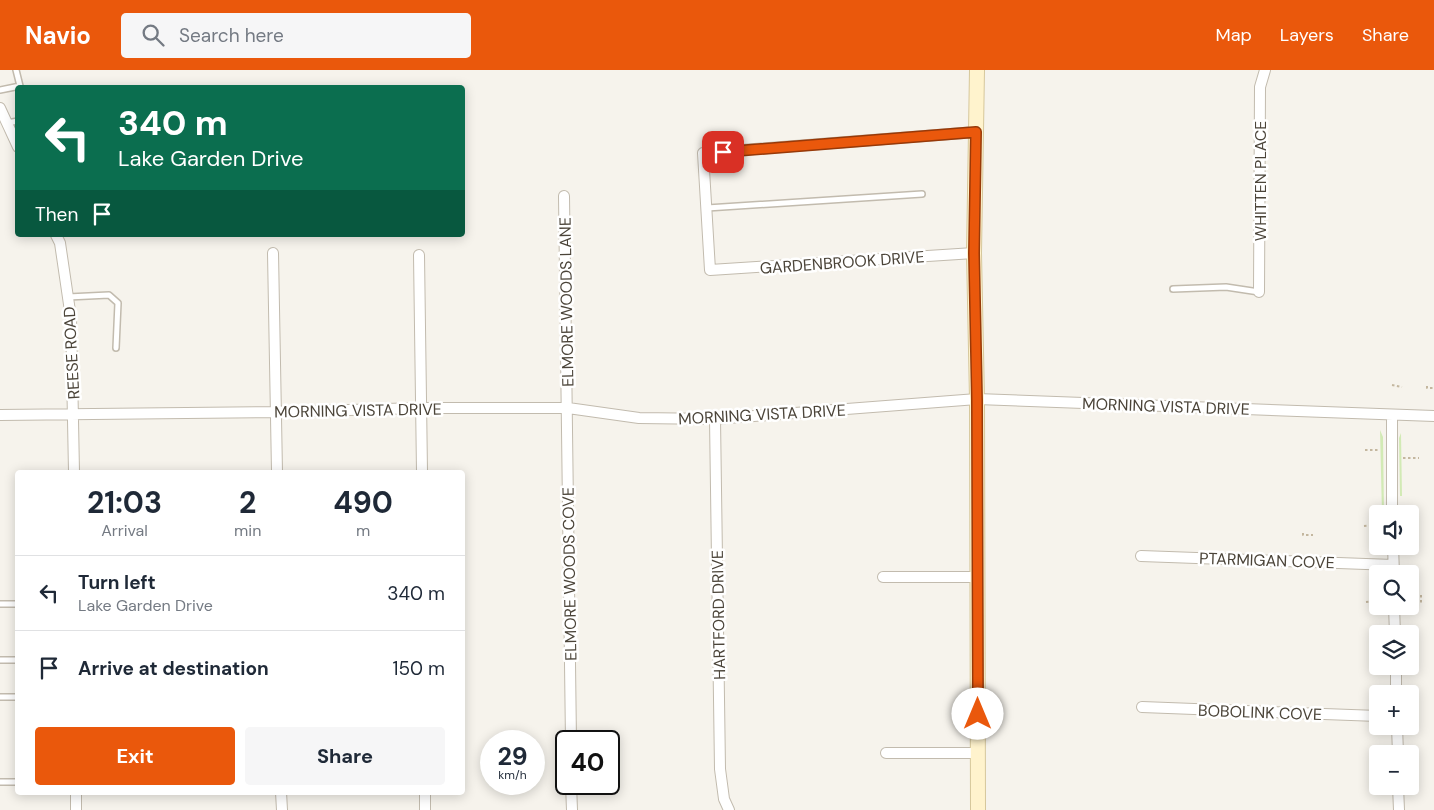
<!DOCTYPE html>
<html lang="en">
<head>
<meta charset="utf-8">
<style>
  body { margin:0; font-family:"DM Sans",sans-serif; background:#f6f6f7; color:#1f2937; height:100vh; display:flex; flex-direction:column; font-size:19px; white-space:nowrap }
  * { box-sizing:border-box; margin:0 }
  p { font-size:16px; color:#747a83 }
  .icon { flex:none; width:28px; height:28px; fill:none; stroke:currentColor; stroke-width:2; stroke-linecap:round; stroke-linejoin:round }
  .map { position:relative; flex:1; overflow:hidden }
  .sheet { position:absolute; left:15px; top:400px; width:450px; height:325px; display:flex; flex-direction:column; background:#fff; border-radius:5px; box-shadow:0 2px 12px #0003 }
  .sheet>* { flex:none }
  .guide { position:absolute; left:15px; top:15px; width:450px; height:152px; border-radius:5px; box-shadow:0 2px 12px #0003; background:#0b6e4f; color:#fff; overflow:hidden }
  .fabs { position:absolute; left:1369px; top:435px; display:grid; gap:10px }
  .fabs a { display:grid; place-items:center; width:50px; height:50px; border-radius:5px; background:#fff; box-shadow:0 2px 12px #0003; font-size:25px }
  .speed { position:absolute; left:480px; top:660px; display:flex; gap:10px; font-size:25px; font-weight:700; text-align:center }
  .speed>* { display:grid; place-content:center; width:65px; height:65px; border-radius:50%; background:#fff; box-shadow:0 2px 12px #0003; line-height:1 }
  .speed small { font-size:12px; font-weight:400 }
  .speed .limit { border:2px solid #111; border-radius:8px; background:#fff; color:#111 }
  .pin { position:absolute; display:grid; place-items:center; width:42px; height:42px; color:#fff; margin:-21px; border-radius:10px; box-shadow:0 2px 8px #0006 }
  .me { position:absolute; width:55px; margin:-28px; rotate:0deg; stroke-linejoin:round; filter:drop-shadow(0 0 4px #0008) }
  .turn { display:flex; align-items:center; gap:18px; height:105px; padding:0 20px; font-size:22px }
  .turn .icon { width:65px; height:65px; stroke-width:2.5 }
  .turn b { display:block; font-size:35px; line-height:42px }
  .then { display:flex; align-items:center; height:48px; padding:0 20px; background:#0003; gap:10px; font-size:19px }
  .eta { display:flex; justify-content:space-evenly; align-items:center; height:85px; text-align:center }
  .eta b { font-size:30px; font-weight:700; line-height:35px }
  .action { display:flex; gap:10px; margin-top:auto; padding:10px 20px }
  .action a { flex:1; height:58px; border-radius:5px; background:#ea580c; color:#fff; font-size:20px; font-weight:700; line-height:58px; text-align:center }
  .action a+a { background:#f6f6f7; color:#1f2937 }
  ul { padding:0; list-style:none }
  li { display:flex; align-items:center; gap:15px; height:75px; padding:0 20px; border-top:1px solid #e0e1e3 }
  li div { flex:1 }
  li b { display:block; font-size:19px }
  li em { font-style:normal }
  header { display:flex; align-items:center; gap:30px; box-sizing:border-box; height:70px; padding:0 25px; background:#ea580c; color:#fff }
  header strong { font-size:24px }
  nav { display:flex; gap:28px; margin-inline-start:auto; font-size:18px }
  .search { width:350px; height:45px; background:#f6f6f7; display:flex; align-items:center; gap:12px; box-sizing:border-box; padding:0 18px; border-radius:5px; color:#747a83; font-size:19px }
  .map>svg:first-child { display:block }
</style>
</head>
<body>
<header>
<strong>Navio</strong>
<div class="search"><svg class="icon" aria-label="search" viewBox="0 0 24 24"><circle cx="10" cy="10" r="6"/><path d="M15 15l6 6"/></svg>Search here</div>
<nav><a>Map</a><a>Layers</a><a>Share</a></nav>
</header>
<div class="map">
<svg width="1434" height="740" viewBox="0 0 1434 740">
  <rect width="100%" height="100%" fill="#f6f3ec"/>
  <!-- green -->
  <path fill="#d2eab5" d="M1380 360 1383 367 1384 444H1382Z
    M1401 363 1402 426H1400L1399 368Z"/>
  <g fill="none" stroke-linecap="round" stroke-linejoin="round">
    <!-- lane casing -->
    <g stroke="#c2bbae" stroke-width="8">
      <path id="lane" d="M0 20 20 16 16 0
        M7 53 18 51
        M707 138 922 124
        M1173 219 1226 217 1259 222
        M68 227 109 225 118 233 116 278
        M0 534H18
        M0 590H18
        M0 627H18
        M0 712H18"/>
    </g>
    <!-- street casing -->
    <g stroke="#c2bbae" stroke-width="12">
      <path id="street" d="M0 38 18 77
        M564 126 571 671
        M56 165 60 173 71 248 74 402
        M273 183 277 402
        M974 183 710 200 703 83 976 62
        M419 185 422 402
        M1259 222 1260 17 1265 0
        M0 345 276 342 421 338H568L639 348 715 349 977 329 1434 346
        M1392 345V444
        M715 349 720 699 724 729 729 740
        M1393 476 1394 504
        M1141 486 1393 495
        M883 507H978
        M1394 536 1395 564
        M1396 596V624
        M1142 637 1378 646
        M1397 656 1398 684
        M886 683H979
        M571 714 572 740
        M1398 716 1399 740
        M76 722V740
        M281 722 282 740
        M425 722V740"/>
    </g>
    <!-- secondary casing -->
    <g stroke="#d6c79b" stroke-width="16">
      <path id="secondary" d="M977 0 974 183 977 329 978 740"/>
    </g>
    <!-- path -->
    <path stroke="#c4b79f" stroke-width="2" stroke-dasharray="2.5 2.5" stroke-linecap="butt" d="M1392 315 1402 317
      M1427 316V318H1434
      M1365 380H1379
      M1403 388H1419
      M1364 456 1378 455
      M1303 463V465H1313
      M1421 525V535
      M1366 532 1378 531"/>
    <!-- lane -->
    <use href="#lane" stroke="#fff" stroke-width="5"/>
    <!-- street -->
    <use href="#street" stroke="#fff" stroke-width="10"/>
    <!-- secondary -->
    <use href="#secondary" stroke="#fff3cd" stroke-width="14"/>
  </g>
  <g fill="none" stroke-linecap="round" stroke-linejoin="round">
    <!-- route casing -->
    <g stroke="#983908" stroke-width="12">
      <path id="route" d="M723 82 976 62 974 183 977 330 978 644"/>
    </g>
    <!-- route -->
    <use href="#route" stroke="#ea580c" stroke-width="9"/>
  </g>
  <g text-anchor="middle" stroke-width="5" stroke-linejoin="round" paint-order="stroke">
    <!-- street labels -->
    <g font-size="16" fill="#4b4439" stroke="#fff">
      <text transform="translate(1260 111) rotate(-90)" y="6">WHITTEN PLACE</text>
      <text transform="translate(842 192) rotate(-4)" y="6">GARDENBROOK DRIVE</text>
      <text transform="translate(566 232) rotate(-91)" y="6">ELMORE WOODS LANE</text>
      <text transform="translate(71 283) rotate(-93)" y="6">REESE ROAD</text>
      <text transform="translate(1166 336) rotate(2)" y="6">MORNING VISTA DRIVE</text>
      <text transform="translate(358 340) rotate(-1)" y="6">MORNING VISTA DRIVE</text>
      <text transform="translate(762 344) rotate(-3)" y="6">MORNING VISTA DRIVE</text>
      <text transform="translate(1267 490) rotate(2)" y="6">PTARMIGAN COVE</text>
      <text transform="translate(569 504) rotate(-91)" y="6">ELMORE WOODS COVE</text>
      <text transform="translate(718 545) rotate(-91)" y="6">HARTFORD DRIVE</text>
      <text transform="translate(1260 642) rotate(2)" y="6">BOBOLINK COVE</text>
    </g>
  </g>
</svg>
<div class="fabs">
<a><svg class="icon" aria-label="sound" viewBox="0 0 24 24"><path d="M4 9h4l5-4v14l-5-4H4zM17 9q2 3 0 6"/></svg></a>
<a><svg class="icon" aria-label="search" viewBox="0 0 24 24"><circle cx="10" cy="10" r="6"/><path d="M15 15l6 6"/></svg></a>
<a><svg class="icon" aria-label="layers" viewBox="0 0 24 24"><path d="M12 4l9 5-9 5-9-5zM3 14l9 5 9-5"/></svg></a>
<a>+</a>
<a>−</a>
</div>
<div class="speed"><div>29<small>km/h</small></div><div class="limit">40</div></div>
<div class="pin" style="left:723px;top:82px;background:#d93025"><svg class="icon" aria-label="arrive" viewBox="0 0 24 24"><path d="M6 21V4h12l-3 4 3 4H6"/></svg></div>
<svg class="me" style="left:978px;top:644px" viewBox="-20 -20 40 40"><circle r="19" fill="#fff"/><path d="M0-13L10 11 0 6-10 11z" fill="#ea580c"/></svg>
<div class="guide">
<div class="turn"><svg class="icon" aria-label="left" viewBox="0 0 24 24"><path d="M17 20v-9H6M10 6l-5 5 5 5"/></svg><div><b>340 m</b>Lake Garden Drive</div></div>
<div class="then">Then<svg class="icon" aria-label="arrive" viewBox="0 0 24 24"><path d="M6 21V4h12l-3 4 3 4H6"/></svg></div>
</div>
<section class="sheet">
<div class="eta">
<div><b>21:03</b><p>Arrival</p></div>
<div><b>2</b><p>min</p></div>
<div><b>490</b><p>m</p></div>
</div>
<ul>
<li><svg class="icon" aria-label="left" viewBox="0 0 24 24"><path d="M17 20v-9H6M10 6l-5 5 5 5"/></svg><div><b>Turn left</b><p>Lake Garden Drive</p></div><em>340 m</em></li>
<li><svg class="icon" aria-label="arrive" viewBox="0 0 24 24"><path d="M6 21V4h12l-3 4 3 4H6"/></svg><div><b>Arrive at destination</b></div><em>150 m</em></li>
</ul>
<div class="action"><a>Exit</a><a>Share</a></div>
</section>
</div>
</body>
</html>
